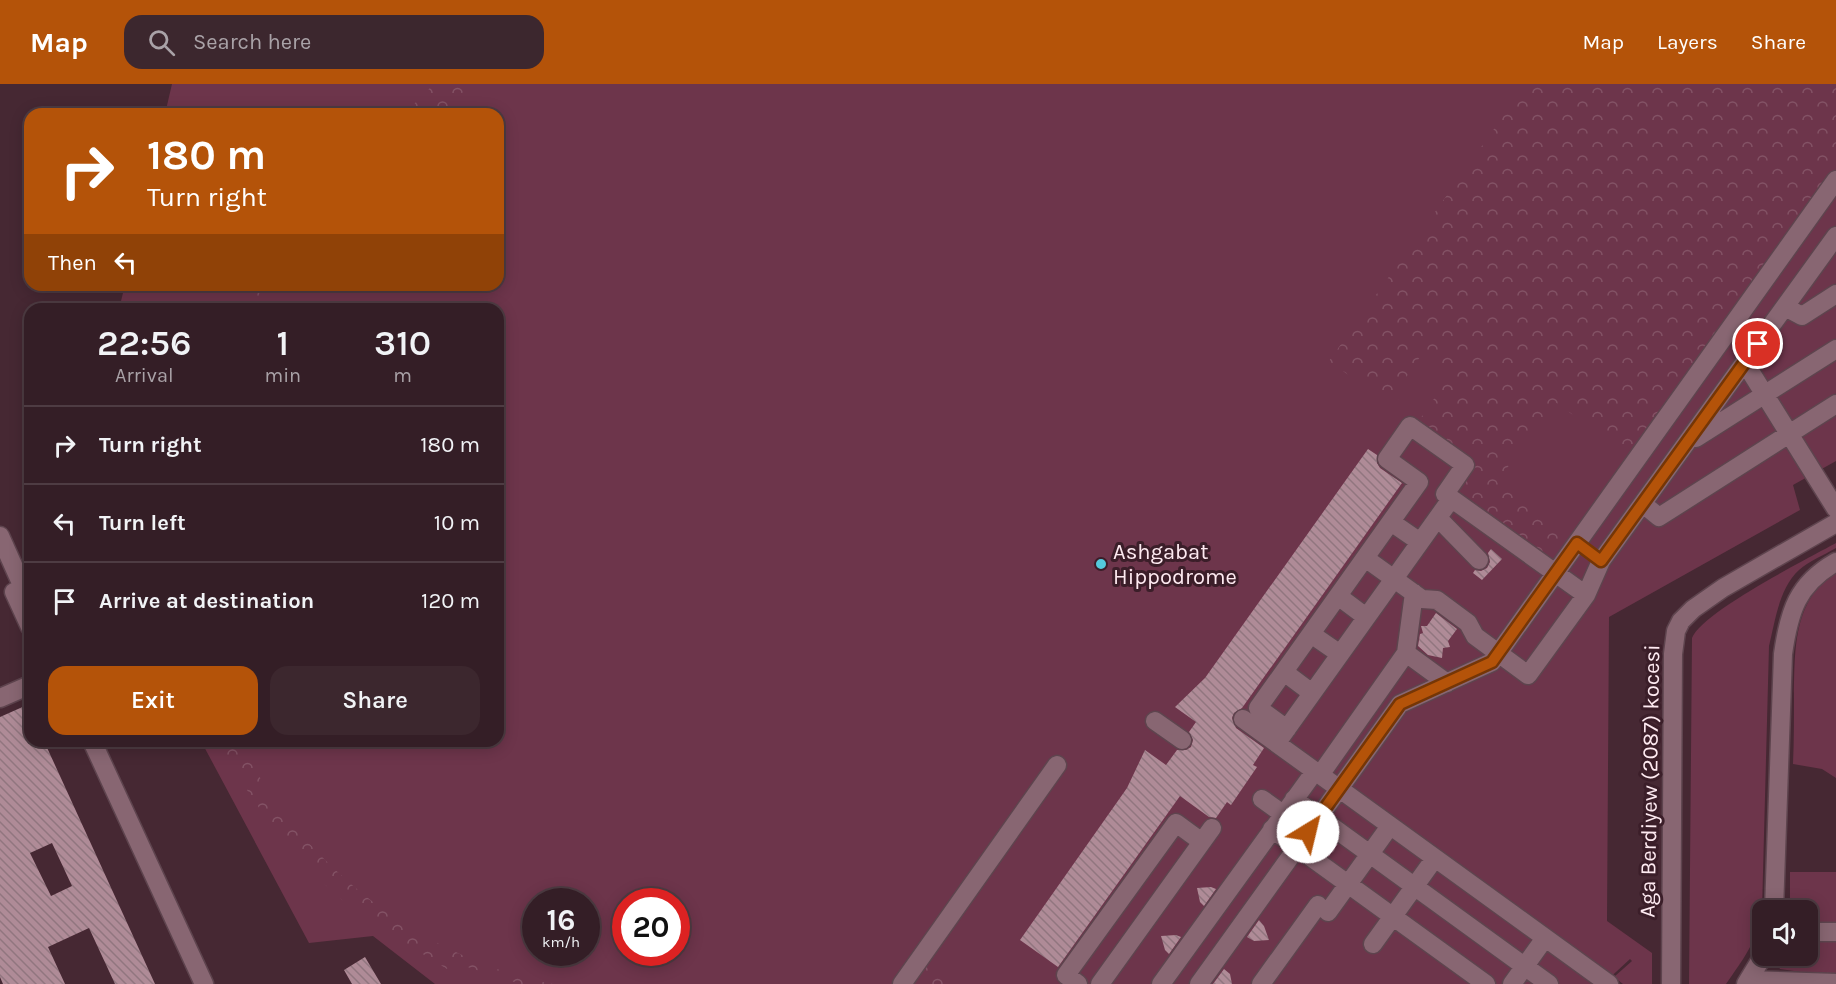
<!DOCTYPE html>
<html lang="en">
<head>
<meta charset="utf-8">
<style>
  body { margin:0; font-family:Karla,sans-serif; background:#3c272e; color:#f1f3f6; height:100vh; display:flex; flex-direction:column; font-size:22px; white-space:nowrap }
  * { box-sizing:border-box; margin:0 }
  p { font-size:20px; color:#a9a2a7 }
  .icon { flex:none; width:33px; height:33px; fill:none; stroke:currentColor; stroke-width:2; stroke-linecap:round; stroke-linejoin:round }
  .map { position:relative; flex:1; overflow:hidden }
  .drawer { position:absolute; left:24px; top:219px; width:480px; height:444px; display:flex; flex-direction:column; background:#341e26; border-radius:18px; box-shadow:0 3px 15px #0003,0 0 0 2px #4e3c43 }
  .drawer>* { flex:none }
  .hud { position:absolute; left:24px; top:24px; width:480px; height:183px; border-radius:18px; box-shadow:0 3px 15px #0003,0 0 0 2px #4e3c43; background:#b45309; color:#fff; overflow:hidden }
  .tools { position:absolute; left:1752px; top:816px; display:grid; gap:12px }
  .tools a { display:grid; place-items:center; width:66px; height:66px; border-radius:12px; background:#341e26; box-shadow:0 3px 15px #0003,0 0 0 2px #4e3c43; font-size:30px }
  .speed { position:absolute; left:522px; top:804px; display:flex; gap:12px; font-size:30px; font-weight:700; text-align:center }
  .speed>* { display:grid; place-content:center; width:78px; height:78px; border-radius:50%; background:#341e26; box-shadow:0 3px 15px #0003,0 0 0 2px #4e3c43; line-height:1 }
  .speed small { font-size:15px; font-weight:400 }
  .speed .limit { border:9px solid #d22; background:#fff; color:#111 }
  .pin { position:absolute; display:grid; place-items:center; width:51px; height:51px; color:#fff; margin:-26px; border:3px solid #fff; border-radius:50%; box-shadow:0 2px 6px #0007 }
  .me { position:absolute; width:66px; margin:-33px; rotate:36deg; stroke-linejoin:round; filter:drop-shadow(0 0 4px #0008) }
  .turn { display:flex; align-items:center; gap:21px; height:126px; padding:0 24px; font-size:27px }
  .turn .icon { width:78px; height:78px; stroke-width:2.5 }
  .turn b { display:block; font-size:42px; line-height:51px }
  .then { display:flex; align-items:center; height:57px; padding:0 24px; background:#0003; gap:12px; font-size:22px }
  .eta { display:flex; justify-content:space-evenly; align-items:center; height:102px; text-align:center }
  .eta b { font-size:36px; font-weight:600; line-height:42px }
  .cta { display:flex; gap:12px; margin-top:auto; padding:12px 24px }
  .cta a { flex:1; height:69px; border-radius:18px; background:#b45309; color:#fff; font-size:24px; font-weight:600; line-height:69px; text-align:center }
  .cta a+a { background:#3c272e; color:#f1f3f6 }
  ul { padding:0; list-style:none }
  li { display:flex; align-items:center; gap:18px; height:78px; padding:0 24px; border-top:2px solid #4e3c43 }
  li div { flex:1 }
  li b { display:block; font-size:22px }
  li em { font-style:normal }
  header { display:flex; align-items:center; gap:36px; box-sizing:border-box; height:84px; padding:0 30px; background:#b45309; color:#fff }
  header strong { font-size:28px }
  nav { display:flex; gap:33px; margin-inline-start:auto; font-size:21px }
  .search { width:420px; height:54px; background:#3c272e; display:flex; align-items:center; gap:15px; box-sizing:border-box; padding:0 21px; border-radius:18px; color:#a9a2a7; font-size:22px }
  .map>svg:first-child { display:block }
</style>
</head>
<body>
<header>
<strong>Map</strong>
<div class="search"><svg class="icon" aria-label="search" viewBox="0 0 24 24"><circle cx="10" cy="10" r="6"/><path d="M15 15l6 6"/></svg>Search here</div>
<nav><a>Map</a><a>Layers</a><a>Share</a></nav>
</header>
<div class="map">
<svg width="1836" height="900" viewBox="0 0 1836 900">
  <defs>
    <pattern id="forest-crowns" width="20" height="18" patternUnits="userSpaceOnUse" patternTransform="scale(1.5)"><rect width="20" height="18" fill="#6d354b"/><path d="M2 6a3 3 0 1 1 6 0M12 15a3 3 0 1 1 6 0" fill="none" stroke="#835265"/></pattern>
    <pattern id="building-back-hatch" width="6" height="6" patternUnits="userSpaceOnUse" patternTransform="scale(1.5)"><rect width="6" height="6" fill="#af8b97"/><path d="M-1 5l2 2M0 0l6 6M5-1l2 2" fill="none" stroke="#91767f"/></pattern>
  </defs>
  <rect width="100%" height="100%" fill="#462833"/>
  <!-- green -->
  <path fill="#6d354b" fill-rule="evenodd" d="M172 0H1836V377L1793 401 1800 426 1609 533 1607 837 1652 869V900H1623L1614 893 1632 877 1630 875 1603 900H435L373 852 309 859 201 657H498V225H119L125 201H498V30H165ZM536 818H586V868H536ZM626 818H676V868H626Z
    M1836 459V464C1824 471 1809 477 1799 486 1779 504 1775 538 1769 562L1762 826C1759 855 1742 877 1726 900H1689L1692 554C1702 528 1807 475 1836 459Z
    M1836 489V694L1822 685 1793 680C1794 657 1794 633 1794 610 1795 566 1793 515 1836 489Z
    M1790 788H1836V840H1808V826H1790Z
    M1808 857 1836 858V893L1780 885 1776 877 1777 872H1808Z"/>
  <!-- forest -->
  <path fill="url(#forest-crowns)" d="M434 0H472L439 30H404Z
    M1526 0H1836V83L1630 372 1555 318 1497 398 1572 453 1553 480 1452 408 1471 381 1416 341 1453 287 1424 267 1405 295 1410 299 1393 323 1329 277Z
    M246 201H270L255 225H231Z
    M219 657H240C299 779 420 874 553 900H520L452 878 447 885C417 866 386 849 357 828 300 784 251 721 219 657Z
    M922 879 951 900H908Z"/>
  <!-- building -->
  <path fill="url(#building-back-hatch)" fill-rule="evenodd" d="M1368 365 1377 371V379L1380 384 1402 399 1242 624 1234 629 1232 634 1236 644 1264 664 1253 681 1257 683 1231 721 1227 718 1216 734 1209 733 1180 712 1058 883 1020 856 1127 704 1145 666 1166 681 1177 666H1186L1191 663 1193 656 1189 648 1196 638 1175 623 1205 594Z
    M1491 465 1502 475 1482 496 1473 489 1475 486 1481 487 1487 484 1490 478 1488 469Z
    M1436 529 1457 545 1448 557 1450 563 1443 564 1442 574 1428 571 1418 562 1420 550 1423 549 1421 542H1427Z
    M27 621 30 628V657H44L155 900H115L89 844 48 863 65 900H3L0 893V633ZM52 759 72 802 51 812 30 769Z
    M1211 803 1216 805 1204 822 1200 818 1197 804Z
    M1259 836 1264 842 1269 856 1254 857 1247 853Z
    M1176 851 1181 853 1169 870 1165 866 1161 852Z
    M365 873 381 900H352L344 886Z
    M1224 885 1230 890 1232 900H1213Z"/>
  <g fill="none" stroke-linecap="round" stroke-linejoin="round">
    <!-- minor casing -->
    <g stroke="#5e444e" stroke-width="21">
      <path id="minor" d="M1785 223 1802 232 1836 210
        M1745 279 1836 425
        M1696 354 1836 265
        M1643 420 1659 433 1836 320
        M1438 434 1479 476
        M1391 438 1420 458
        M0 452 30 519
        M1365 474 1422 515 1437 516 1468 539 1475 552 1528 591 1586 511 1601 477 1836 152
        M14 508 30 543
        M1338 512 1366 533
        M1311 550 1340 570
        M1406 569 1447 599
        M1284 588 1312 609
        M0 614 30 601
        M1243 635 1609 900
        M1155 637 1182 656
        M1287 645 1258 624 1419 398 1387 375 1410 342 1465 381 1445 410 1586 511
        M1281 653 1451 415
        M92 657 204 900
        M1320 691 1406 569 1414 509
        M1262 715 1283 730
        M1294 715 1549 900
        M1272 745 1486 900
        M1774 826 1783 570C1789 528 1797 500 1836 478
        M1328 828 1390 742
        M1808 848H1836
        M1373 860 1435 774
        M1749 896 1836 899
        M902 900 1057 681
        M1078 900 1066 891 1176 739 1202 758
        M1100 900 1212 744
        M1161 900 1315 687
        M1199 900 1400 620 1492 578 1836 96
        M1261 900 1318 821
        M1512 900 1545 854
        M1671 900 1673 570 1676 547 1681 537 1693 525 1723 504 1836 439
        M1746 900 1763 872"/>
    </g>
    <!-- minor -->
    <use href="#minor" stroke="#886672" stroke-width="18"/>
  </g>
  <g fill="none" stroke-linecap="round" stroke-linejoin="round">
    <!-- route casing -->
    <g stroke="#753606" stroke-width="15">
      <path id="route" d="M1308 748 1400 620 1492 578 1577 459 1601 477 1758 260"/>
    </g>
    <!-- route -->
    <use href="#route" stroke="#b45309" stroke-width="10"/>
  </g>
  <!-- markers -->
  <circle fill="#54cadd" stroke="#3b1e29" stroke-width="2" cx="1101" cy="480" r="6"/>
  <g text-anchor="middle" stroke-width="6" stroke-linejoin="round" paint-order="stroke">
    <!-- poi labels -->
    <g font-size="22" fill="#feeaf1" stroke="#3b1e29" text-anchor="start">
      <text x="1113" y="475">Ashgabat<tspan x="1113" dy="25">Hippodrome</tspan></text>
    </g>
    <!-- street labels -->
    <g font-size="22" fill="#feeaf1" stroke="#3b1e29">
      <text transform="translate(1649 697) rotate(-89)" y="8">Aga Berdiyew (2087) kocesi</text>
    </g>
  </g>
</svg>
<div class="tools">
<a><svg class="icon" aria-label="sound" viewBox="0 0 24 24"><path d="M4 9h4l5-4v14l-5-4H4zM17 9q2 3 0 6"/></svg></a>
</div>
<div class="speed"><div>16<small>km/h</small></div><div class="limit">20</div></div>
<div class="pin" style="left:1758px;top:260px;background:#d93025"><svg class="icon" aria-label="arrive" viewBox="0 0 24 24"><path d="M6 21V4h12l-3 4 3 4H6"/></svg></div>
<svg class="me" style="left:1308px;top:748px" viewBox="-20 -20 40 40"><circle r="19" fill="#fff"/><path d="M0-13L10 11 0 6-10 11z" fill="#b45309"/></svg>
<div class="hud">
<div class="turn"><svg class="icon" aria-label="right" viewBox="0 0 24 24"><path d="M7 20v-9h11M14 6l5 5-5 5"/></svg><div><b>180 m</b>Turn right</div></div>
<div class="then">Then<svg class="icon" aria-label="left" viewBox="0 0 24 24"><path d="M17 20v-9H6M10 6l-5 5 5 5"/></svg></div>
</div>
<section class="drawer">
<div class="eta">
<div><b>22:56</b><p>Arrival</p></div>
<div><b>1</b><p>min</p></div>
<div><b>310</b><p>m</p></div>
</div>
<ul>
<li><svg class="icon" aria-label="right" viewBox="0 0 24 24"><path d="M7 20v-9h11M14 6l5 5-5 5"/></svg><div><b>Turn right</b></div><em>180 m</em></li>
<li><svg class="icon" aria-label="left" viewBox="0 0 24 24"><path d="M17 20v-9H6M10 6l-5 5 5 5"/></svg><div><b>Turn left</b></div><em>10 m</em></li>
<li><svg class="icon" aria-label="arrive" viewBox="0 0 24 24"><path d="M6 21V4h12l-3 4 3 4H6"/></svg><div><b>Arrive at destination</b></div><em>120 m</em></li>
</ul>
<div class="cta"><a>Exit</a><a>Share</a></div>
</section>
</div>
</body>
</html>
